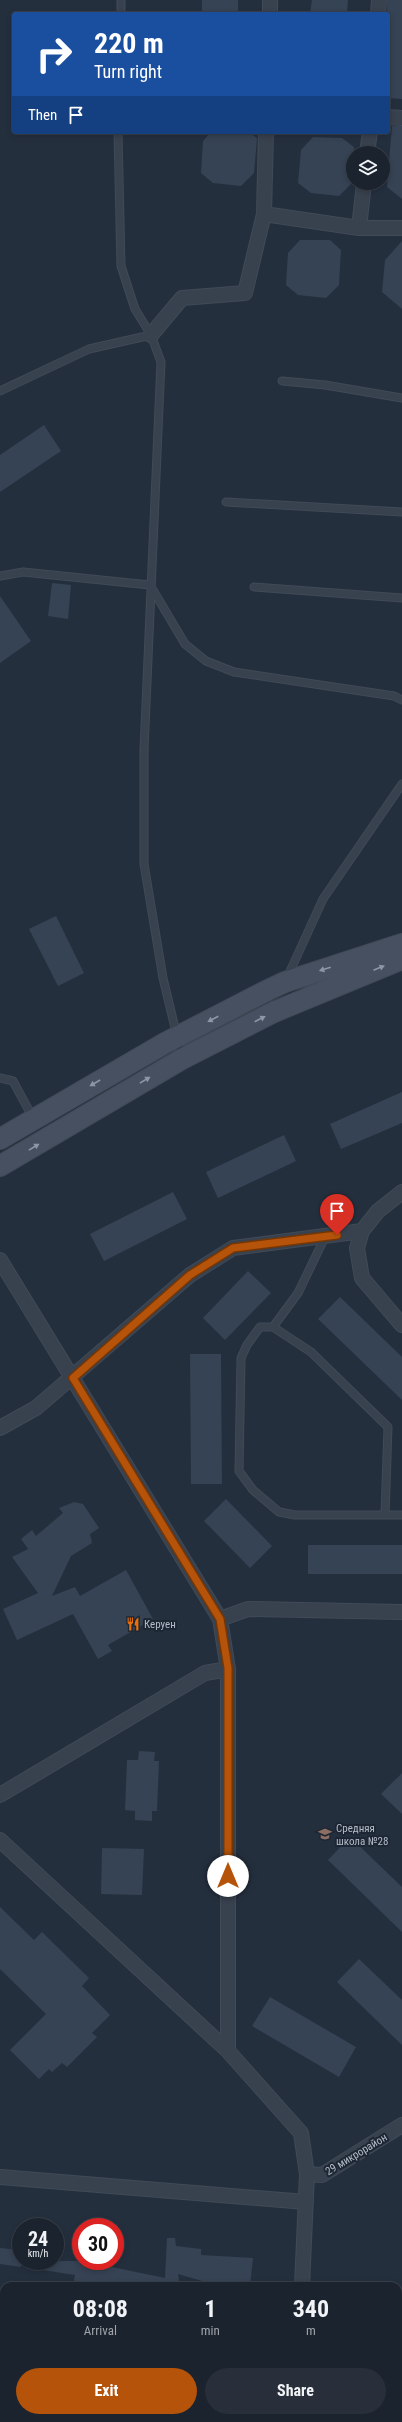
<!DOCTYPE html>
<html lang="en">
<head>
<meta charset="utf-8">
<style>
  body { margin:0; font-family:"Roboto Condensed",sans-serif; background:#282f3a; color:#f1f3f6; height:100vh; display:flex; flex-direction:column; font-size:15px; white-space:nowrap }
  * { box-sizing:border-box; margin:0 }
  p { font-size:13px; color:#a0a4aa }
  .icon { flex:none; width:22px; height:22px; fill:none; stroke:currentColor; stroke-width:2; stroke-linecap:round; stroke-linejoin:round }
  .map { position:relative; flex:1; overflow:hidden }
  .side { position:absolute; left:0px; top:2282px; width:402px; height:140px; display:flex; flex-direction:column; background:#1b232e; border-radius:12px 12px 0 0; box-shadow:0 2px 6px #0003,0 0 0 1px #39404a }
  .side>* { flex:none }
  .hud { position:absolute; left:12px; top:12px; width:378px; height:122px; border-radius:4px; box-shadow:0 2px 6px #0003,0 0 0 1px #39404a; background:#1a4fa0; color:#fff; overflow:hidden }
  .tools { position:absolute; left:346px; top:146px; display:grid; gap:8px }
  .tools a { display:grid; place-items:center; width:44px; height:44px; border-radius:50%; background:#1b232e; box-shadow:0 2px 6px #0003,0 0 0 1px #39404a; font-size:20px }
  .speed { position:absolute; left:12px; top:2218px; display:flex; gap:8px; font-size:20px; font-weight:700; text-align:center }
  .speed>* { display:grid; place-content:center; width:52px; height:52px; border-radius:50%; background:#1b232e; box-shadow:0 2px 6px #0003,0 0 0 1px #39404a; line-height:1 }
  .speed small { font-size:10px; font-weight:400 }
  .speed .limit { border:6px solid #d22; background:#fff; color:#111 }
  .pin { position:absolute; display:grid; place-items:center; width:34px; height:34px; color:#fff; margin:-41px -17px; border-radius:50% 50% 50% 0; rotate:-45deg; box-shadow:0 0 4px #0007 }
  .pin .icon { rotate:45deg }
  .me { position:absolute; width:44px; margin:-22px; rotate:0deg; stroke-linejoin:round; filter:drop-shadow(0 0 3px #0008) }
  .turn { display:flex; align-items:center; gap:14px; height:84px; padding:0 16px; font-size:18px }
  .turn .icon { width:52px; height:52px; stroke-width:2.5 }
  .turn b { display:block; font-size:28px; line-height:34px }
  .then { display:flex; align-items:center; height:38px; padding:0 16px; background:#0003; gap:8px; font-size:15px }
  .eta { display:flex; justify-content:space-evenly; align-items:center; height:68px; text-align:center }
  .eta b { font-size:24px; font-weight:700; line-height:28px }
  .button { display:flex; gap:8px; margin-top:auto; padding:8px 16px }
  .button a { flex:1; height:46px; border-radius:24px; background:#b45309; color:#fff; font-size:16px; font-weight:700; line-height:46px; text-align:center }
  .button a+a { background:#282f3a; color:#f1f3f6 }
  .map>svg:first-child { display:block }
</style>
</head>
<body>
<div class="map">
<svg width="402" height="2422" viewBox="0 0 402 2422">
  <rect width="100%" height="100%" fill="#242f3e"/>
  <!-- building -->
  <path fill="#364354" d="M202 0H238V14H202Z
    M312 0H348L347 14H310Z
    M387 0H402V99L388 98Z
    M392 126H402V199L387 187Z
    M211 132H249L257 138 254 173 241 186 213 183 201 173 203 141Z
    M313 137 342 138 354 147 352 183 339 196 311 193 298 183 301 150Z
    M300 240H330L341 250 339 285 326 298 298 295 286 285 288 253Z
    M402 241V309L382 292 385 260Z
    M44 425 61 451 0 492V455Z
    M52 583 71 585 68 619 48 616Z
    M0 596 31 641 0 663Z
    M56 916 84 973 58 986 29 929Z
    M402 1092V1123L341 1149 330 1124Z
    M284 1135 296 1161 218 1198 206 1172Z
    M173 1192 187 1219 104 1261 90 1234Z
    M248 1271 271 1293 225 1340 203 1318Z
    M340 1297 402 1357V1400L318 1319Z
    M190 1354H221L222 1484H191Z
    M226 1499 272 1546 250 1568 204 1521Z
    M74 1502 83 1504 99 1528 90 1534 92 1543 71 1556 52 1596 75 1587 80 1596 126 1570 153 1619 108 1645 112 1651 98 1659 73 1614 17 1640 3 1609 38 1593 12 1557 28 1549 21 1539 32 1530 36 1536 63 1513 59 1508Z
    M308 1545H402V1574H308Z
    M139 1751 155 1752 154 1761H159L157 1811H152V1821L135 1820V1811L125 1810 127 1760H138Z
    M402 1773V1814L381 1794Z
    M350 1837 402 1887V1932L328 1860Z
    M102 1848 144 1849 142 1895 101 1894Z
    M0 1907 34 1940 42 1932 89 1978 82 1986 110 2015 92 2033 97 2037 67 2067 62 2063 52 2072 49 2069 39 2079 10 2050 46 2014 0 1969Z
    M359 1959 402 2000V2045L337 1982Z
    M270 1997 356 2047 339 2077 252 2026Z
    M167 2238H175L176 2246 201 2249V2255L253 2258 250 2286H219L178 2274 180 2286H73L75 2275 36 2269 37 2261H102V2265L165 2278Z
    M0 2248 21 2250V2267L0 2264Z"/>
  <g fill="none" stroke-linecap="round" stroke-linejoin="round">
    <!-- lane casing -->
    <g stroke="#414a57" stroke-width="9">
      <path id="lane" d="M121 0V14
        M118 132 121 266 135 309 151 335 161 362 144 750V864L163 978 182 1057
        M282 381 325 385 402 398
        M0 391 89 349 151 335
        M226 502 402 512
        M0 576 23 572 150 585 185 644 206 661 234 672 394 696 402 700
        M254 587 402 598
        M287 978 323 899 402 784
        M0 1078 13 1081 33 1118
        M273 1327 298 1293 325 1237
        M385 1515 388 1427 311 1352 273 1327H260L247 1345 241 1358 239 1471 253 1490 279 1512 295 1515H402"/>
    </g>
    <!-- street casing -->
    <g stroke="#414a57" stroke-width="16">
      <path id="street" d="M270 14V0
        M378 14 379 0
        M388 117 402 118
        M367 153 370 132
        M264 214 266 132
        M359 228H402
        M151 335 182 298 245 293 264 214 359 228 364 183
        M402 1192 378 1211 362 1231 357 1248 362 1278 402 1325
        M0 1260 220 1619 228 1669V2051L301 2133 307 2174 302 2286
        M0 1428 36 1408 190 1275 233 1248 362 1231
        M220 1619 248 1609 402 1612
        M0 1795 205 1673 228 1669
        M0 1840 228 2051
        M307 2174 322 2175 402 2125
        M0 2177 306 2202
        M398 2327H402
        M294 2422V2418"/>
    </g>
    <!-- secondary casing -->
    <g stroke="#414a57" stroke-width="22">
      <path id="secondary" d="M0 1139 165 1043 264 992 285 982 402 944
        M0 1166 182 1059 274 1012 402 959"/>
    </g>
    <!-- lane -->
    <use href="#lane" stroke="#38414e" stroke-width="7"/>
    <!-- street -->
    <use href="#street" stroke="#38414e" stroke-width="14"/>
    <!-- secondary -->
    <use href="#secondary" stroke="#465061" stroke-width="20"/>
  </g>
  <!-- one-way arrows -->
  <defs><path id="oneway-solid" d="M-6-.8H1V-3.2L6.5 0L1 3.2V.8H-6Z"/></defs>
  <g fill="#8e96a5">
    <use href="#oneway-solid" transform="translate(379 968) rotate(-23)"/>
    <use href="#oneway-solid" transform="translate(325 969) rotate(162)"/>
    <use href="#oneway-solid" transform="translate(213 1019) rotate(152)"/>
    <use href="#oneway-solid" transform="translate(260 1019) rotate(-27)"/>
    <use href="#oneway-solid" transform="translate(145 1080) rotate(-31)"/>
    <use href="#oneway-solid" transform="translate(95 1083) rotate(150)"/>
    <use href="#oneway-solid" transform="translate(34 1147) rotate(-31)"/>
  </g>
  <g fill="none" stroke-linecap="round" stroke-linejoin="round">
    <!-- route casing -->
    <g stroke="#753606" stroke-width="10">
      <path id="route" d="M228 1876V1668L220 1619 73 1378 190 1275 233 1248 337 1235"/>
    </g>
    <!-- route -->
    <use href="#route" stroke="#b45309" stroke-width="7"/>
  </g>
  <!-- icons -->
  <defs>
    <g id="restaurant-bare" transform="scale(1.08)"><path d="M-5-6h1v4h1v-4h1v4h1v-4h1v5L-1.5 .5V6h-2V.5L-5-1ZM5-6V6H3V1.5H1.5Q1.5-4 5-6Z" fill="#e8710a" stroke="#1d2633" stroke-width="2.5" paint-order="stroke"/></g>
    <g id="school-bare" transform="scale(1.08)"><path d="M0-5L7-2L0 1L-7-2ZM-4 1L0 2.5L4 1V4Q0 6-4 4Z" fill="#8d6e63" stroke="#1d2633" stroke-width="2.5" paint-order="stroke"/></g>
  </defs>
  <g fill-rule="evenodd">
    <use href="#restaurant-bare" x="133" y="1624"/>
    <use href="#school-bare" x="325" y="1834"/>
  </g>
  <g text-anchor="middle" stroke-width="4" stroke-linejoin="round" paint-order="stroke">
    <!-- poi labels -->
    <g font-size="11" fill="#b4bcc9" stroke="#1d2633" text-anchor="start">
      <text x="144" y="1628">Керуен</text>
      <text x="336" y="1832">Средняя<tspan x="336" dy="13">школа №28</tspan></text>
    </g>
    <!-- street labels -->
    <g font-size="11" fill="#b4bcc9" stroke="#1d2633">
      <text transform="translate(356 2154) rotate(-31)" y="4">29 микрорайон</text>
    </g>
  </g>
</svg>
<div class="tools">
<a><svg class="icon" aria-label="layers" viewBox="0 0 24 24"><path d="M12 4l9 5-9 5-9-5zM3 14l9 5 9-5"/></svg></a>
</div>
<div class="speed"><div>24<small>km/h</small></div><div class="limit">30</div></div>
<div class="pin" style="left:337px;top:1235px;background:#d93025"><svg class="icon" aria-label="arrive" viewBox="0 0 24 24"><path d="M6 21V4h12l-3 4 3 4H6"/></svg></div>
<svg class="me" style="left:228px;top:1876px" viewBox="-20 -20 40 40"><circle r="19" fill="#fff"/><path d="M0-13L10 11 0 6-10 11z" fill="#b45309"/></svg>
<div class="hud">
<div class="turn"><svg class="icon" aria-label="right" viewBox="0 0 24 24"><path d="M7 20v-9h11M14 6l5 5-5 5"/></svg><div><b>220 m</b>Turn right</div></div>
<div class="then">Then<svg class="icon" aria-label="arrive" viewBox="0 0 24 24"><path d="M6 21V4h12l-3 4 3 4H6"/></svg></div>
</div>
<section class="side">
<div class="eta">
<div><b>08:08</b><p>Arrival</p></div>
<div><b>1</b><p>min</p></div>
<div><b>340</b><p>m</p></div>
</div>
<div class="button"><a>Exit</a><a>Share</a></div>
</section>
</div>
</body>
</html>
